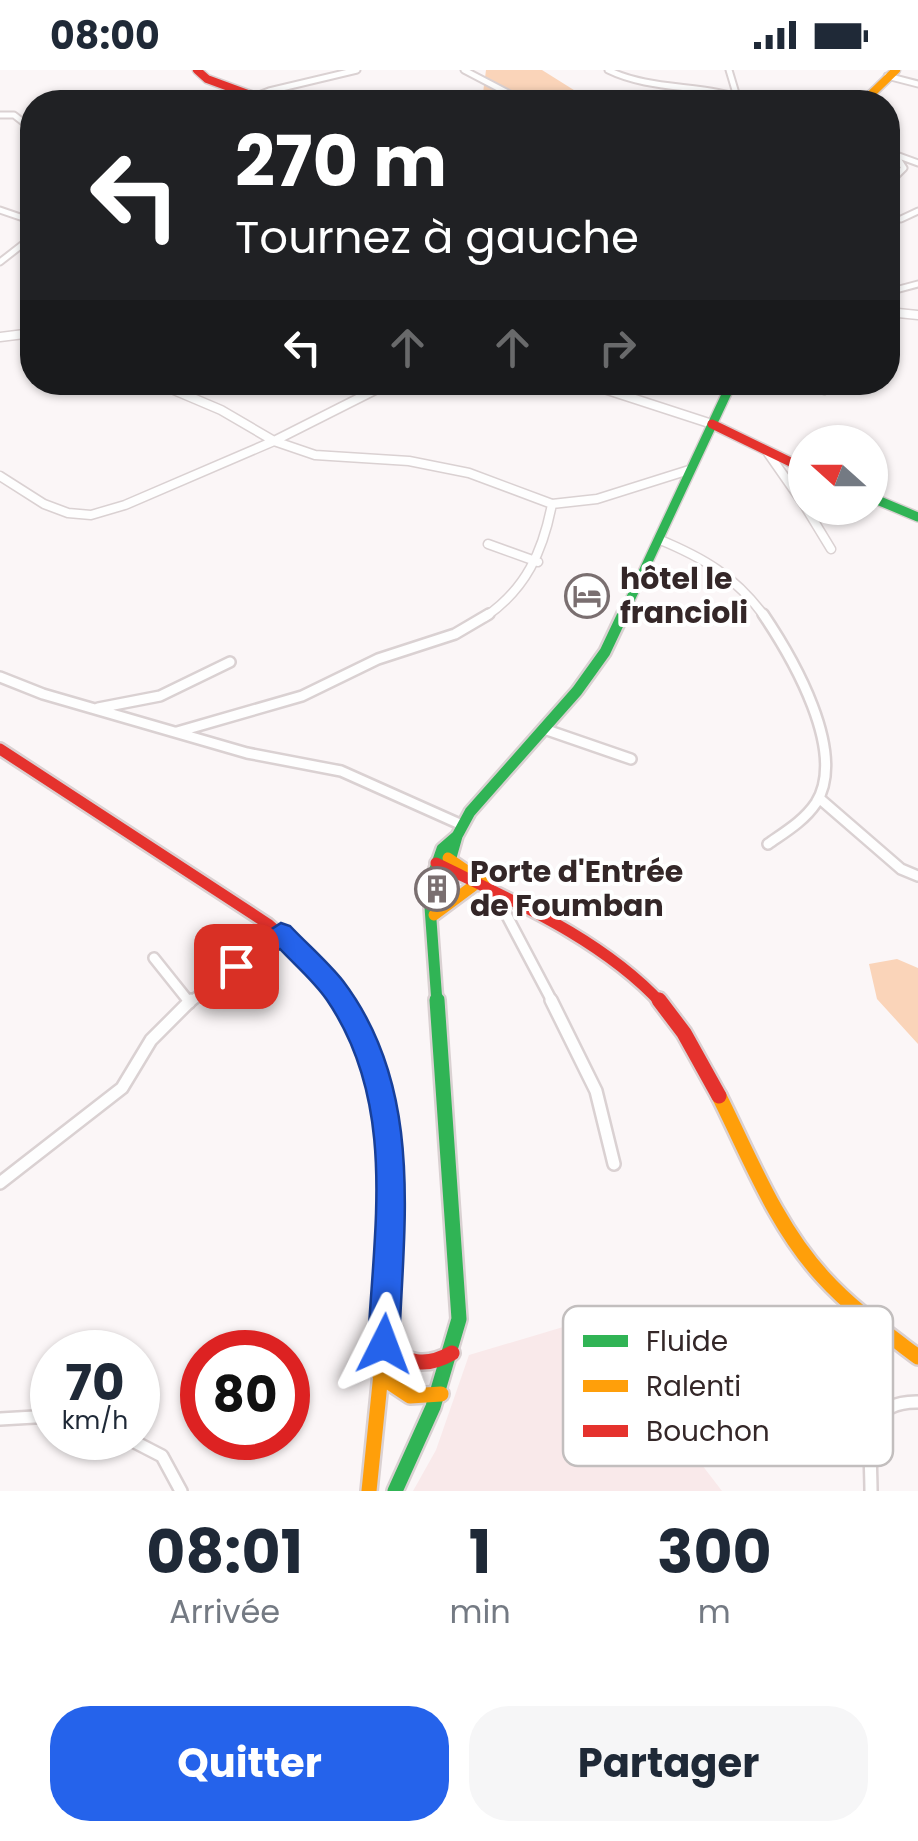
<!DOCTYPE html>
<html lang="fr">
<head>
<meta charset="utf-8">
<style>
  body { margin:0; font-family:Poppins,sans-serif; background:#f6f6f7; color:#1f2937; height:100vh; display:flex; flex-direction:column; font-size:38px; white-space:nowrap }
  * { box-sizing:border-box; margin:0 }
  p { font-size:32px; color:#747a83 }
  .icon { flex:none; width:55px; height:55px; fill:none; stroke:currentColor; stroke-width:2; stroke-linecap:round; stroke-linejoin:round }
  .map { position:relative; height:1421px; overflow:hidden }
  .details { display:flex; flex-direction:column; background:#fff; flex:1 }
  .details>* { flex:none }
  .banner { position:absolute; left:20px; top:20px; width:880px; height:305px; border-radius:40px; box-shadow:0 2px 8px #0004; background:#202124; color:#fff; overflow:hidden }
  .needle { width:65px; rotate:291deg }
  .fabs { position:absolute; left:788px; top:355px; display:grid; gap:20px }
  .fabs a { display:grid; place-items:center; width:100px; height:100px; border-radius:50%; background:#fff; box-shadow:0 2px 8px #0004; font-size:50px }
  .speed { position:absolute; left:30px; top:1260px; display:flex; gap:20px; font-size:50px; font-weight:700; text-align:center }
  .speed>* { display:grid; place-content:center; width:130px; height:130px; border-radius:50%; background:#fff; box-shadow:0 2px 8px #0004; line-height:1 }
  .speed small { font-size:25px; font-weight:400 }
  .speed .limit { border:15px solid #d22; background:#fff; color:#111 }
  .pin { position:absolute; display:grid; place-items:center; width:85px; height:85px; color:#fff; margin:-42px; border-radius:20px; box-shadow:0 5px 15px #0006 }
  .me { position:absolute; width:110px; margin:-55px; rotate:3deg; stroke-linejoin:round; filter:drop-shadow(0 0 8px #0008) }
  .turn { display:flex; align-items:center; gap:35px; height:210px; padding:0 50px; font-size:45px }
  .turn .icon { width:130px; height:130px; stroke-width:2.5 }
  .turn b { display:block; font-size:70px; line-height:85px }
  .lanes { display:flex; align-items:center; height:95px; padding:0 50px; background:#0003; justify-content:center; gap:50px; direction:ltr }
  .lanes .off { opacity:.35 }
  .eta { display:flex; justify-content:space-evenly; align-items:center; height:170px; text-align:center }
  .eta b { font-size:60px; font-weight:700; line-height:70px }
  .cta { display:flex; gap:20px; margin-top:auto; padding:20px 50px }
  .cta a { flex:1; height:115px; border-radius:40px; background:#2563eb; color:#fff; font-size:40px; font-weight:700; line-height:115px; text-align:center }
  .cta a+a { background:#f6f6f7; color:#1f2937 }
  .status { display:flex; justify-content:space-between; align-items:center; height:70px; padding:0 50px; background:#fff; direction:ltr }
  .status svg { height:28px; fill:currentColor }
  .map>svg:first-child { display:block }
</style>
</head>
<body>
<div class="status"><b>08:00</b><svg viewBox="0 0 49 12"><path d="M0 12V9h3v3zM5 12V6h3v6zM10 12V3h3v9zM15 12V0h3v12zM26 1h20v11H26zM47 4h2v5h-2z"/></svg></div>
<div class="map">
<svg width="918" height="1421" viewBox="0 0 918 1421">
  <rect width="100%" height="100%" fill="#fbf6f7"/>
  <!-- built -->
  <path fill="#f9e9ea" d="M590 1249 722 1421H413L436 1380 469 1285Z"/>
  <!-- forest -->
  <path fill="#fad4b9" d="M486 0H542L593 32H491L483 23Z
    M897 889 918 898V974L877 929 869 894Z"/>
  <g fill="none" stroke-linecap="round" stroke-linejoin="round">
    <!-- street-far3 casing -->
    <g stroke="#dad1d2" stroke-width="9">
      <path id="street-far3" d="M464 0 525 32
        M608 0C653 22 705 13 752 32
        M729 0 738 30
        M887 6 918 14
        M149 32 154 30
        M240 32 269 21 357 0
        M0 45H14L32 59
        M888 82 918 93
        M888 114 904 98 895 84
        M0 140 32 151
        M901 149 918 141
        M0 192 32 167
        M888 222 918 214"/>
    </g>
    <!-- street-far2 casing -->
    <g stroke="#dad1d2" stroke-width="11">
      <path id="street-far2" d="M888 242 918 245
        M0 267 32 263
        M155 312 221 340 274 371 315 385 409 391 469 403 552 434 597 429 689 400
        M819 312 824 320
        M592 315 712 354
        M768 383 805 436
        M0 406 44 434 68 443 91 445 125 435 274 371 379 318 405 312
        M806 438 831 479
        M658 469C704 488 735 506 765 547
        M488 474 538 492
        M485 547C526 519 543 481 552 434"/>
    </g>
    <!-- street-far1 casing -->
    <g stroke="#dad1d2" stroke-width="14">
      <path id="street-far1" d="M763 544C792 587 848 682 816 733 804 751 785 762 768 774
        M0 607 43 624 247 683 341 701 462 755
        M98 638 160 626 230 592
        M544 659 631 689
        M177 662 302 626 378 589 455 564 489 544
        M819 728 901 799 918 806
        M498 829 553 933
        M154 888 190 933
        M189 933 281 864"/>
    </g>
    <!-- street casing -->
    <g stroke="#dad1d2" stroke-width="16">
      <path id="street" d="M551 930 596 1021 614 1094
        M0 1113 122 1018 151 970 191 930
        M0 1349 52 1346
        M127 1368 162 1386 181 1421
        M871 1421C871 1379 861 1331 918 1332"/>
    </g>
    <!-- fast-far2 casing -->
    <g stroke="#dad1d2" stroke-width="12">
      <path id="fast-far2" d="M870 427 918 447
        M622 547 732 312"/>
    </g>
    <!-- fast-far1 casing -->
    <g stroke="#dad1d2" stroke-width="16">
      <path id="fast-far1" d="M429 816 442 779 457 766
        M443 816 457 766 470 742 577 621 605 582 623 544
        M429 823 437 933"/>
    </g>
    <!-- fast casing -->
    <g stroke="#dad1d2" stroke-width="20">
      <path id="fast" d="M395 1421 433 1337 459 1249 437 930"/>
    </g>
    <!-- slow-far2 casing -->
    <g stroke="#dad1d2" stroke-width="11">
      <path id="slow-far2" d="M863 32 896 0"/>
    </g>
    <!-- slow-far1 casing -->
    <g stroke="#dad1d2" stroke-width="16">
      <path id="slow-far1" d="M448 788 486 814
        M434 845 477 813"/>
    </g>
    <!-- slow casing -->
    <g stroke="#dad1d2" stroke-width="20">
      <path id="slow" d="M719 1026C750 1088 776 1156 823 1207 851 1238 885 1262 918 1287
        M380 1306 410 1326 441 1324
        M369 1421 384 1274 390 1126"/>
    </g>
    <!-- jam-far3 casing -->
    <g stroke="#dad1d2" stroke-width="11">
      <path id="jam-far3" d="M197 0 207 9 270 32"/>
    </g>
    <!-- jam-far2 casing -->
    <g stroke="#dad1d2" stroke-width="12">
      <path id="jam-far2" d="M712 354 805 399"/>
    </g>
    <!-- jam-far1 casing -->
    <g stroke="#dad1d2" stroke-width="16">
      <path id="jam-far1" d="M0 679 268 854 308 889 342 933
        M436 793C513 831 602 869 661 933"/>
    </g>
    <!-- jam casing -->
    <g stroke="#dad1d2" stroke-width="20">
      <path id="jam" d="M340 930C379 990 390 1056 390 1126
        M659 930 684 963 719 1026
        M384 1274C406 1294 426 1298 452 1283"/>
    </g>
    <!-- street-far3 -->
    <use href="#street-far3" stroke="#fefefe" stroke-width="5"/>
    <!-- street-far2 -->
    <use href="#street-far2" stroke="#fefefe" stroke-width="8"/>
    <!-- street-far1 -->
    <use href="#street-far1" stroke="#fefefe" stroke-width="9"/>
    <!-- street -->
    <use href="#street" stroke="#fefefe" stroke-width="11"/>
    <!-- fast-far2 -->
    <use href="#fast-far2" stroke="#30b455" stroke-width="9"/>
    <!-- fast-far1 -->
    <use href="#fast-far1" stroke="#30b455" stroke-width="11"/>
    <!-- fast -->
    <use href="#fast" stroke="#30b455" stroke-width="15"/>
    <!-- slow-far2 -->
    <use href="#slow-far2" stroke="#ff9f0a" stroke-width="8"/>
    <!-- slow-far1 -->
    <use href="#slow-far1" stroke="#ff9f0a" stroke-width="11"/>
    <!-- slow -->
    <use href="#slow" stroke="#ff9f0a" stroke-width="15"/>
    <!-- jam-far3 -->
    <use href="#jam-far3" stroke="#e5322d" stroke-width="8"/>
    <!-- jam-far2 -->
    <use href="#jam-far2" stroke="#e5322d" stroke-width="9"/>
    <!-- jam-far1 -->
    <use href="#jam-far1" stroke="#e5322d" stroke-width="11"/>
    <!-- jam -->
    <use href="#jam" stroke="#e5322d" stroke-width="15"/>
  </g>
  <!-- route -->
  <path fill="#2563eb" stroke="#184099" stroke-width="2.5" d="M281 853 290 856C307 874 328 892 343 911 424 1018 404 1149 399 1274L395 1284 384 1289 373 1284 368 1274C374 1155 397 1033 327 930 314 911 295 895 280 879L236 906 227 903 224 896 227 888Z"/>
  <!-- icons -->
  <defs>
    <g id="hotel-ring" transform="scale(2.25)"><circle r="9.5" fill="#fff" stroke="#7a6f70" stroke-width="1.5"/><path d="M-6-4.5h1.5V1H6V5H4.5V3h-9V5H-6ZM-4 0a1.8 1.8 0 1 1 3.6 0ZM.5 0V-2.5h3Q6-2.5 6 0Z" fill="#7a6f70"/></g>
    <g id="building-ring" transform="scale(2.25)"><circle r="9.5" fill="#fff" stroke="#7a6f70" stroke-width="1.5"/><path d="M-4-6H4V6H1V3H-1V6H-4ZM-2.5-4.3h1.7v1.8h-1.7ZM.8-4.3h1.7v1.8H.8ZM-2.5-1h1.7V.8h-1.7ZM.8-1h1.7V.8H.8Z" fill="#7a6f70"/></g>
  </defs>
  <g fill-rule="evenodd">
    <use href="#hotel-ring" x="587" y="526"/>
    <use href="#building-ring" x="437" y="819"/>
  </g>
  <g text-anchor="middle" stroke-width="8" stroke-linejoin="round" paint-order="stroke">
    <!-- poi labels -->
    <g font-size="30" font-weight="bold" fill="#342728" stroke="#fff" text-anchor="start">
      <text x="620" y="519">hôtel le<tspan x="620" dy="34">francioli</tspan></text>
      <text x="470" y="812">Porte d'Entrée<tspan x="470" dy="34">de Foumban</tspan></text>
    </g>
  </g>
  <!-- legend -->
  <rect x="563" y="1236" width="330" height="160" rx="15" fill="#fff" stroke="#c2bebe" stroke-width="2.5"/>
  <rect x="583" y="1265" width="45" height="12" fill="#30b455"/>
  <rect x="583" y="1310" width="45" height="12" fill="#ff9f0a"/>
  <rect x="583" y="1355" width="45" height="12" fill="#e5322d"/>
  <g font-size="28" fill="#342728">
    <text x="646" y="1281">Fluide</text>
    <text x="646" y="1326">Ralenti</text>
    <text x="646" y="1371">Bouchon</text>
  </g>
</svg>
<div class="fabs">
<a><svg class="needle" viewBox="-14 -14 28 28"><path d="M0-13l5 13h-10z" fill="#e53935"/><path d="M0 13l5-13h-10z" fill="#747a83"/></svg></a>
</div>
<div class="speed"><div>70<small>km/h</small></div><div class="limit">80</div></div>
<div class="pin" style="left:236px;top:896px;background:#d93025"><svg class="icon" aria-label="arrive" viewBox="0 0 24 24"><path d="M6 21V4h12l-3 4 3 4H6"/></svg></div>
<svg class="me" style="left:384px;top:1274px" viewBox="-20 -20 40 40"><path d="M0-17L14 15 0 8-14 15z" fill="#2563eb" stroke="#fff" stroke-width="4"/></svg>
<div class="banner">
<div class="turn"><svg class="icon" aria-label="left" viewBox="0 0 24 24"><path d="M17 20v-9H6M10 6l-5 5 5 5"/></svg><div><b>270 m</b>Tournez à gauche</div></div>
<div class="lanes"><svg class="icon" aria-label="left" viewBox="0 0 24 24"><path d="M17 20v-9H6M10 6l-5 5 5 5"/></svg><svg class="icon off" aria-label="ahead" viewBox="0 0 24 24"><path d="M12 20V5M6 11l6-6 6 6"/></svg><svg class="icon off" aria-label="ahead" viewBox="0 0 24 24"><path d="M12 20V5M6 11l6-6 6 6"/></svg><svg class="icon off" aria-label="right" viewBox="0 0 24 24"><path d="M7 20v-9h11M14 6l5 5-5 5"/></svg></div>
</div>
</div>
<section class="details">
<div class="eta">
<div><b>08:01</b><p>Arrivée</p></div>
<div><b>1</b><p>min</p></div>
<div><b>300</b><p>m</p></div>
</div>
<div class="cta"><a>Quitter</a><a>Partager</a></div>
</section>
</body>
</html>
